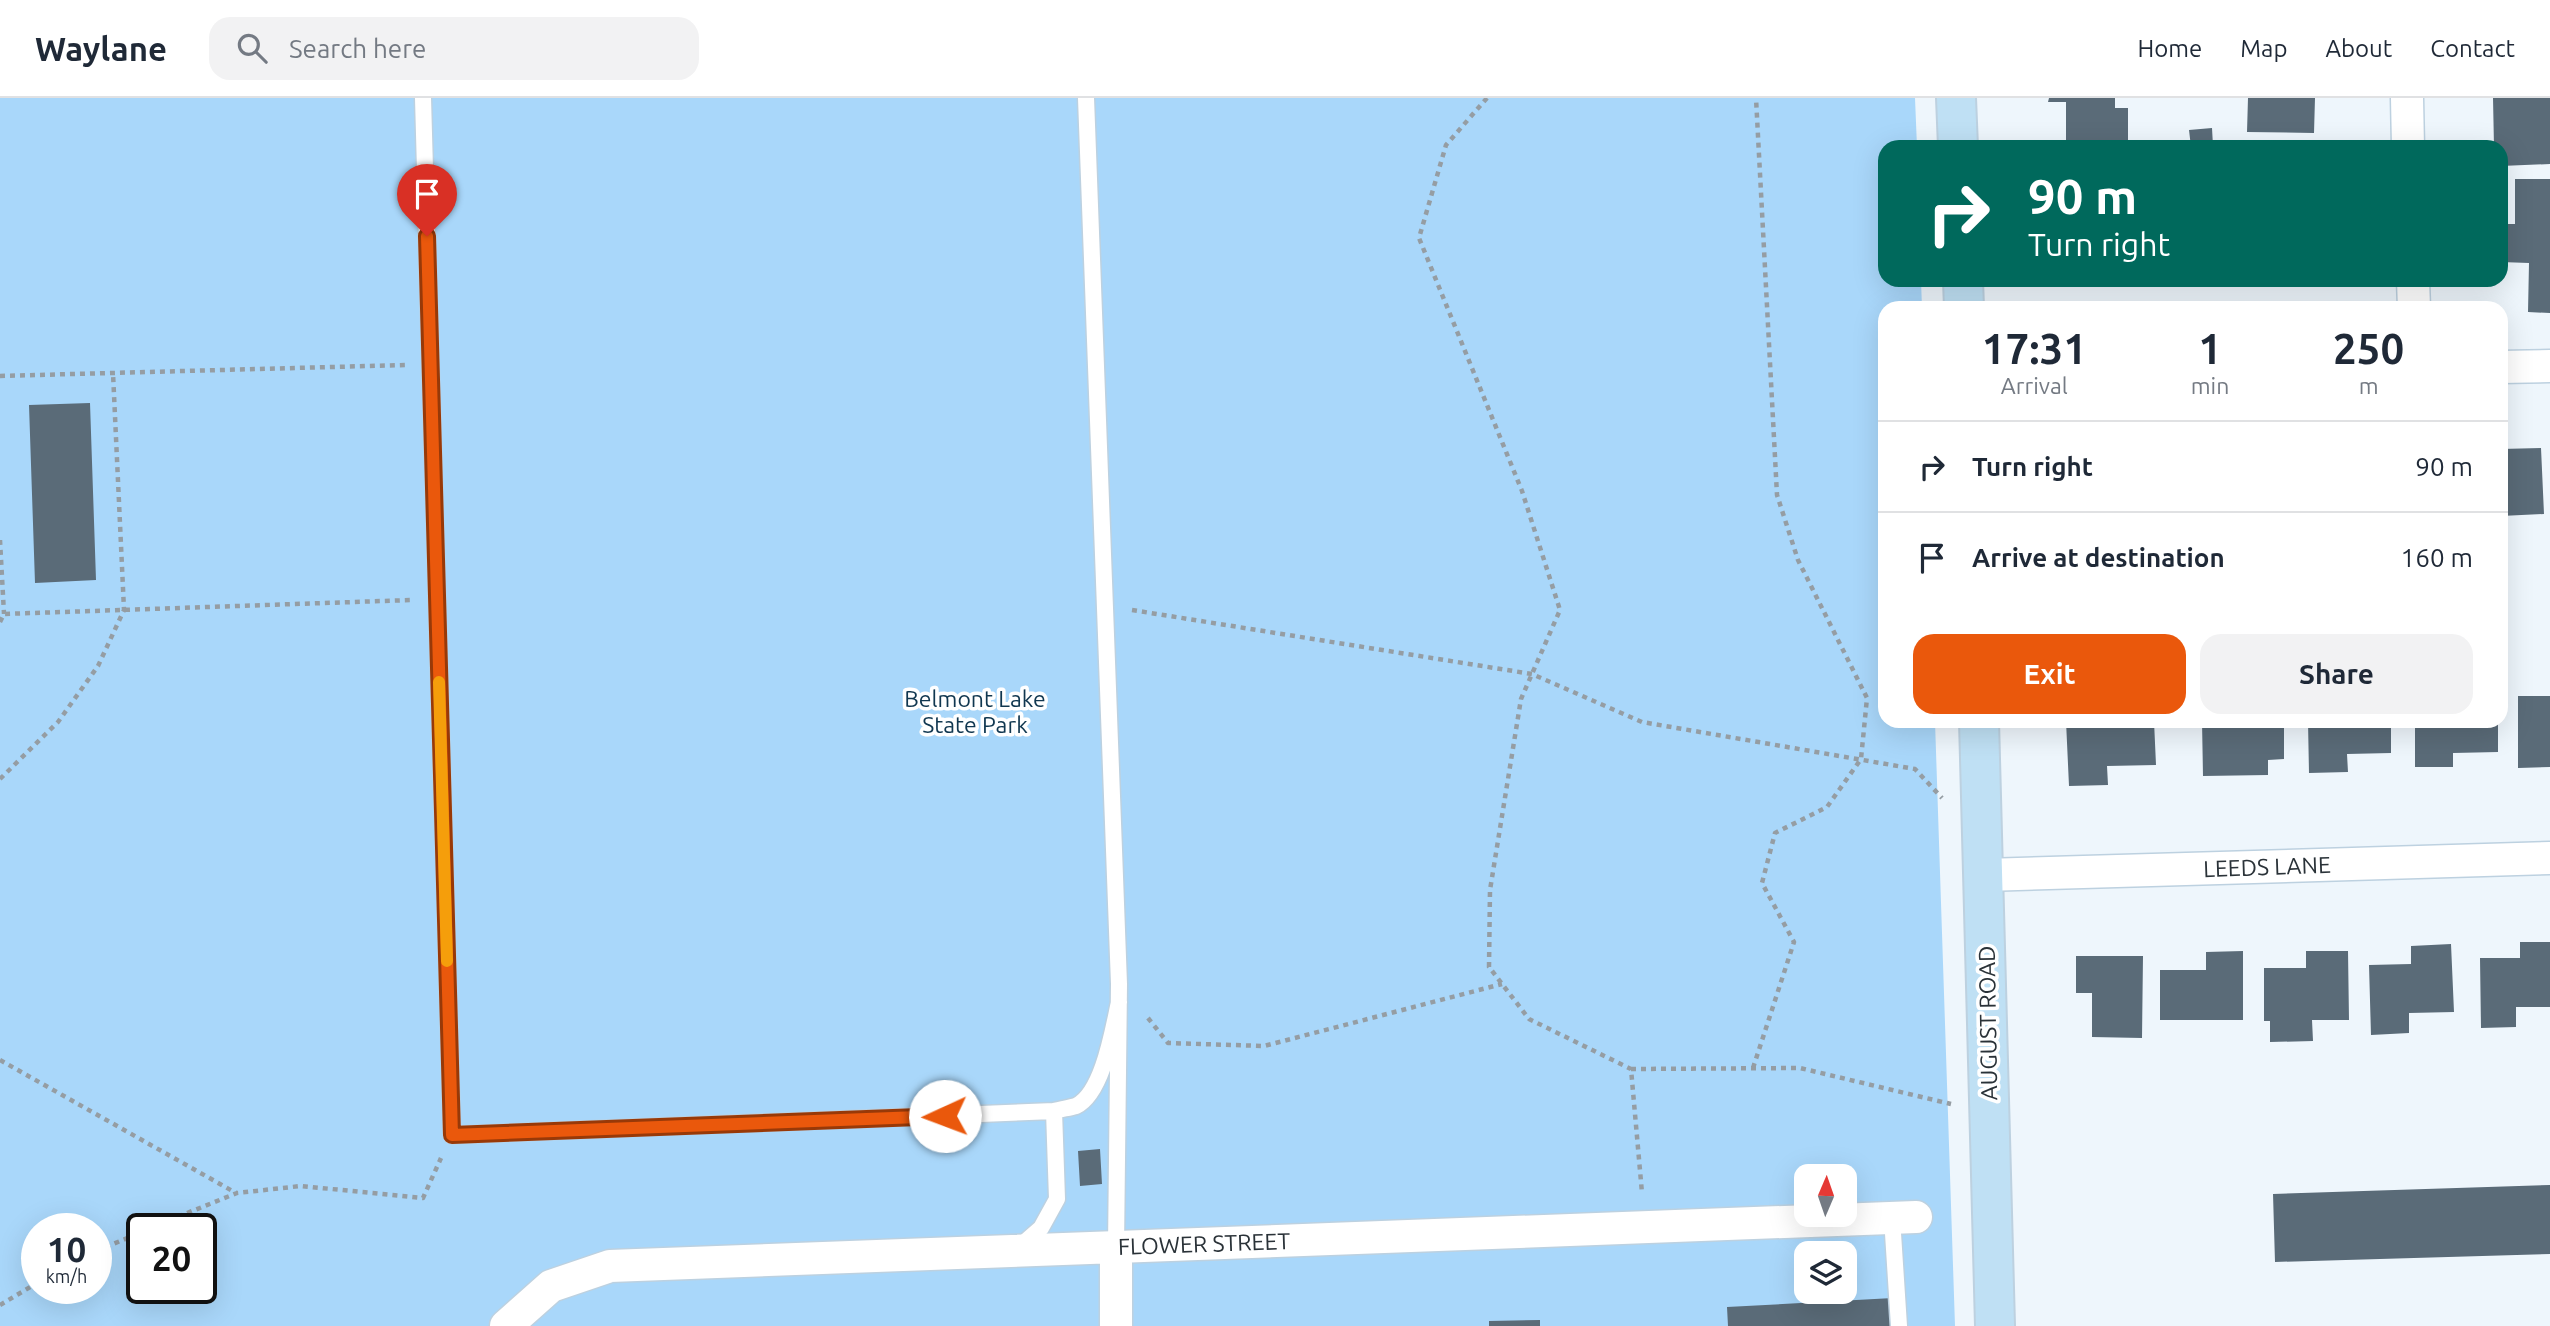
<!DOCTYPE html>
<html lang="en">
<head>
<meta charset="utf-8">
<style>
  body { margin:0; font-family:Ubuntu,sans-serif; background:#f2f2f3; color:#1f2937; height:100vh; display:flex; flex-direction:column; font-size:26px; white-space:nowrap }
  * { box-sizing:border-box; margin:0 }
  p { font-size:23px; color:#747a83 }
  .icon { flex:none; width:38px; height:38px; fill:none; stroke:currentColor; stroke-width:2; stroke-linecap:round; stroke-linejoin:round }
  .map { position:relative; flex:1; overflow:hidden }
  .details { position:absolute; left:1878px; top:203px; width:630px; height:427px; display:flex; flex-direction:column; background:#fff; border-radius:21px; box-shadow:0 7px 28px #0002 }
  .details>* { flex:none }
  .banner { position:absolute; left:1878px; top:42px; width:630px; height:147px; border-radius:21px; box-shadow:0 7px 28px #0002; background:#00695c; color:#fff; overflow:hidden }
  .needle { width:46px; rotate:2deg }
  .buttons { position:absolute; left:1794px; top:1066px; display:grid; gap:14px }
  .buttons a { display:grid; place-items:center; width:63px; height:63px; border-radius:14px; background:#fff; box-shadow:0 7px 28px #0002; font-size:35px }
  .speed { position:absolute; left:21px; top:1115px; display:flex; gap:14px; font-size:35px; font-weight:700; text-align:center }
  .speed>* { display:grid; place-content:center; width:91px; height:91px; border-radius:50%; background:#fff; box-shadow:0 7px 28px #0002; line-height:1 }
  .speed small { font-size:18px; font-weight:400 }
  .speed .limit { border:4px solid #111; border-radius:10px; background:#fff; color:#111 }
  .pin { position:absolute; display:grid; place-items:center; width:60px; height:60px; color:#fff; margin:-72px -30px; border-radius:50% 50% 50% 0; rotate:-45deg; box-shadow:0 0 7px #0007 }
  .pin .icon { rotate:45deg }
  .me { position:absolute; width:77px; margin:-38px; rotate:268deg; stroke-linejoin:round; filter:drop-shadow(0 0 5px #0008) }
  .turn { display:flex; align-items:center; gap:24px; height:147px; padding:0 35px; font-size:32px }
  .turn .icon { width:91px; height:91px; stroke-width:2.5 }
  .turn b { display:block; font-size:49px; line-height:60px }
  .eta { display:flex; justify-content:space-evenly; align-items:center; height:119px; text-align:center }
  .eta b { font-size:42px; font-weight:600; line-height:49px }
  .primary-button { display:flex; gap:14px; margin-top:auto; padding:14px 35px }
  .primary-button a { flex:1; height:80px; border-radius:21px; background:#ea580c; color:#fff; font-size:28px; font-weight:600; line-height:80px; text-align:center }
  .primary-button a+a { background:#f2f2f3; color:#1f2937 }
  ul { padding:0; list-style:none }
  li { display:flex; align-items:center; gap:21px; height:91px; padding:0 35px; border-top:2px solid #e0e1e3 }
  li div { flex:1 }
  li b { display:block; font-size:26px }
  li em { font-style:normal }
  header { display:flex; align-items:center; gap:42px; box-sizing:border-box; height:98px; padding:0 35px; background:#fff; border-bottom:2px solid #e0e1e3 }
  header strong { font-size:33px }
  nav { display:flex; gap:38px; margin-inline-start:auto; font-size:24px }
  .search { width:490px; height:63px; background:#f2f2f3; display:flex; align-items:center; gap:18px; box-sizing:border-box; padding:0 24px; border-radius:21px; color:#747a83; font-size:26px }
  .map>svg:first-child { display:block }
</style>
</head>
<body>
<header>
<strong>Waylane</strong>
<div class="search"><svg class="icon" aria-label="search" viewBox="0 0 24 24"><circle cx="10" cy="10" r="6"/><path d="M15 15l6 6"/></svg>Search here</div>
<nav><a>Home</a><a>Map</a><a>About</a><a>Contact</a></nav>
</header>
<div class="map">
<svg width="2550" height="1228" viewBox="0 0 2550 1228">
  <rect width="100%" height="100%" fill="#eef6fc"/>
  <!-- green -->
  <path fill="#a9d7fa" fill-rule="evenodd" d="M0 0H1915L1917 49H1885V182H1921L1922 210H1885V623H1935L1955 1228H0ZM1806 1078H1844V1116H1806ZM37 1130H96V1190H37ZM142 1130H201V1190H142ZM1806 1155H1844V1194H1806Z"/>
  <!-- building -->
  <path fill="#5a6b78" d="M2049 0H2115V10H2128V48H2066V4H2048Z
    M2248 0H2315L2314 35 2247 34Z
    M2493 0H2550V66L2501 68V49H2494Z
    M2212 30 2213 48 2191 49 2189 32Z
    M2515 81H2550V215L2528 214 2529 165 2501 164V126H2515Z
    M2058 182H2121V189H2058Z
    M90 305 96 482 35 485 29 307Z
    M2541 350 2544 416 2501 418V351Z
    M2518 598H2550V669L2518 670Z
    M2066 623H2154L2156 667 2107 668 2108 687 2069 688Z
    M2202 623H2284V661L2268 662V677L2203 678Z
    M2308 623H2391V655L2347 656 2348 674 2309 675Z
    M2415 623H2498V654L2453 655V669H2415Z
    M2520 844H2550V909H2516V929L2481 930 2480 860H2520Z
    M2451 846 2454 914 2409 915V935L2371 937 2369 867 2411 866V848Z
    M2243 853V922H2160V872H2206V854Z
    M2306 853H2348L2349 922H2312L2313 943 2270 944V923H2264V870H2306Z
    M2076 858H2143L2142 940 2092 939V895H2076Z
    M1100 1051 1102 1086 1080 1088 1078 1053Z
    M2550 1087V1156L2275 1164 2273 1096Z
    M1893 1200 1895 1228H1728L1727 1209Z
    M1540 1222V1228H1489V1223Z"/>
  <g fill="none" stroke-linecap="round" stroke-linejoin="round">
    <!-- lane casing -->
    <g stroke="#bdd1e0" stroke-width="19">
      <path id="lane" d="M423 0 452 1037 1054 1013C1061 1011 1069 1010 1076 1008 1103 995 1113 931 1119 904
        M1086 0 1119 886 1116 1149
        M1892 1120 1899 1228
        M1018 1150 1041 1130 1057 1101 1054 1013"/>
    </g>
    <!-- street casing -->
    <g stroke="#bdd1e0" stroke-width="35">
      <path id="street" d="M2407 0 2408 49
        M2413 182 2414 210
        M2501 269 2550 268
        M1985 777 2550 760
        M506 1228 551 1188 610 1168 1916 1119
        M1116 1228V1149"/>
    </g>
    <!-- secondary casing -->
    <g stroke="#bdd1e0" stroke-width="42">
      <path id="secondary" d="M1956 0 1958 49
        M1963 182 1964 210
        M1979 623 1995 1228"/>
    </g>
    <!-- path -->
    <path stroke="#959da3" stroke-width="4.5" stroke-dasharray="5 5" stroke-linecap="butt" d="M1487 0 1446 47 1419 140 1522 393 1560 512 1521 601 1490 792 1489 869 1529 921 1631 971 1642 1095
      M0 278 405 267
      M0 442 4 516
      M1132 512 1532 576 1642 624 1915 671 1942 700
      M0 524 4 516 412 502
      M0 681 58 624 98 568 124 512 113 275
      M1148 920 1168 945 1264 948 1502 886
      M0 962 236 1095
      M1753 970 1794 844 1762 785 1775 735 1827 709 1861 661 1867 600 1798 462 1777 397 1756 0
      M1631 971 1800 970 1951 1006
      M150 1130 237 1095 301 1088 423 1100 441 1060
      M96 1153 142 1134
      M0 1207 37 1185"/>
    <!-- lane -->
    <use href="#lane" stroke="#fff" stroke-width="16"/>
    <!-- street -->
    <use href="#street" stroke="#fff" stroke-width="32"/>
    <!-- secondary -->
    <use href="#secondary" stroke="#bfe0f4" stroke-width="38"/>
  </g>
  <g fill="none" stroke-linecap="round" stroke-linejoin="round">
    <!-- route casing -->
    <g stroke="#983908" stroke-width="18">
      <path id="route" d="M427 138 452 1037 945 1018"/>
    </g>
    <!-- route -->
    <use href="#route" stroke="#ea580c" stroke-width="12"/>
    <!-- slow -->
    <path stroke="#f59e0b" stroke-width="12" d="M439 584 447 863"/>
  </g>
  <g text-anchor="middle" stroke-width="7" stroke-linejoin="round" paint-order="stroke">
    <!-- park labels -->
    <g font-size="23" fill="#103750" stroke="#fff">
      <text x="975" y="609">Belmont Lake<tspan x="975" dy="26">State Park</tspan></text>
    </g>
    <!-- street labels -->
    <g font-size="23" fill="#2a3238" stroke="#fff">
      <text transform="translate(2267 769) rotate(-2)" y="8">LEEDS LANE</text>
      <text transform="translate(1988 925) rotate(-91)" y="8">AUGUST ROAD</text>
      <text transform="translate(1204 1146) rotate(-2)" y="8">FLOWER STREET</text>
    </g>
  </g>
</svg>
<div class="buttons">
<a><svg class="needle" viewBox="-14 -14 28 28"><path d="M0-13l5 13h-10z" fill="#e53935"/><path d="M0 13l5-13h-10z" fill="#747a83"/></svg></a>
<a><svg class="icon" aria-label="layers" viewBox="0 0 24 24"><path d="M12 4l9 5-9 5-9-5zM3 14l9 5 9-5"/></svg></a>
</div>
<div class="speed"><div>10<small>km/h</small></div><div class="limit">20</div></div>
<div class="pin" style="left:427px;top:138px;background:#d93025"><svg class="icon" aria-label="arrive" viewBox="0 0 24 24"><path d="M6 21V4h12l-3 4 3 4H6"/></svg></div>
<svg class="me" style="left:945px;top:1018px" viewBox="-20 -20 40 40"><circle r="19" fill="#fff"/><path d="M0-13L10 11 0 6-10 11z" fill="#ea580c"/></svg>
<div class="banner">
<div class="turn"><svg class="icon" aria-label="right" viewBox="0 0 24 24"><path d="M7 20v-9h11M14 6l5 5-5 5"/></svg><div><b>90 m</b>Turn right</div></div>
</div>
<section class="details">
<div class="eta">
<div><b>17:31</b><p>Arrival</p></div>
<div><b>1</b><p>min</p></div>
<div><b>250</b><p>m</p></div>
</div>
<ul>
<li><svg class="icon" aria-label="right" viewBox="0 0 24 24"><path d="M7 20v-9h11M14 6l5 5-5 5"/></svg><div><b>Turn right</b></div><em>90 m</em></li>
<li><svg class="icon" aria-label="arrive" viewBox="0 0 24 24"><path d="M6 21V4h12l-3 4 3 4H6"/></svg><div><b>Arrive at destination</b></div><em>160 m</em></li>
</ul>
<div class="primary-button"><a>Exit</a><a>Share</a></div>
</section>
</div>
</body>
</html>
